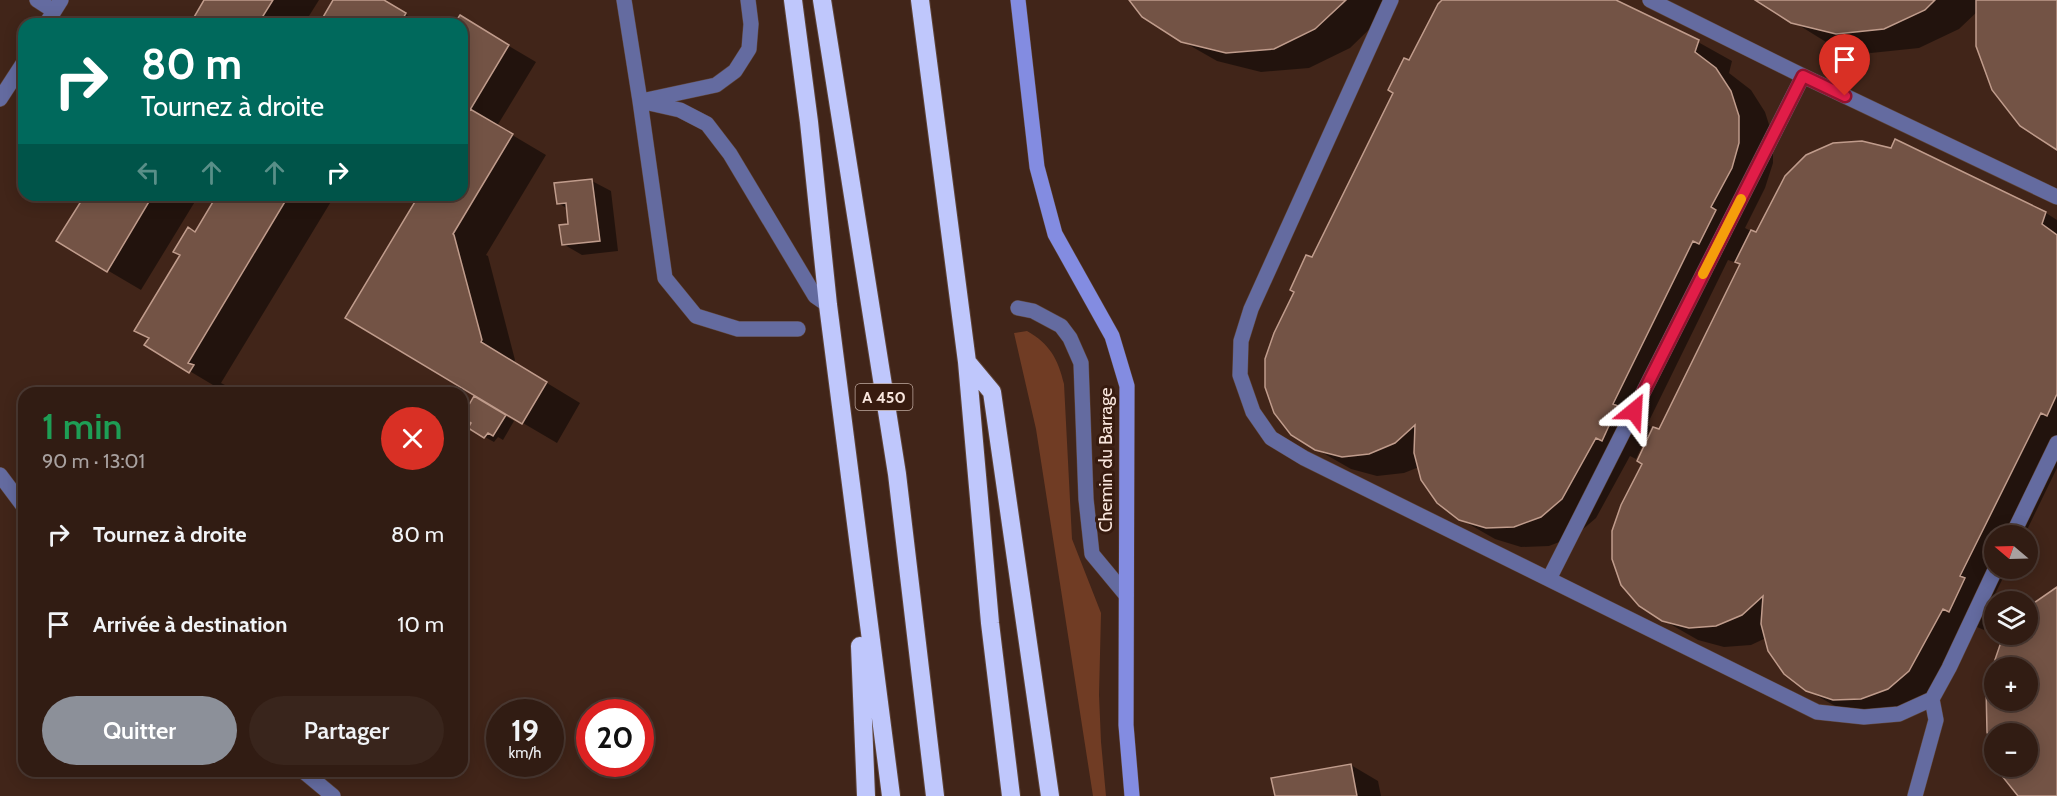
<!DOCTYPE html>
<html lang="fr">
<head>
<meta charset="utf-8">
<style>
  body { margin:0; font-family:Cabin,sans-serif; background:#39251c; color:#f1f3f6; height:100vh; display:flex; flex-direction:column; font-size:22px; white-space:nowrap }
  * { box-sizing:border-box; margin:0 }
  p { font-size:20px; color:#a8a1a0 }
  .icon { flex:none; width:33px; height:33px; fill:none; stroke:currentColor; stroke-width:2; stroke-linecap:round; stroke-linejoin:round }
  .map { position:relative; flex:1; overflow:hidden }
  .sheet { position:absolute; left:18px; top:387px; width:450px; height:390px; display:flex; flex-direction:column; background:#311c13; border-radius:18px; box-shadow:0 3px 15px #0003,0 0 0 2px #4c3a33 }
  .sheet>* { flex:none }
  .hud { position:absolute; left:18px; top:18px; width:450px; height:183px; border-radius:18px; box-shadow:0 3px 15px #0003,0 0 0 2px #4c3a33; background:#00695c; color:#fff; overflow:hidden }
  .needle { width:39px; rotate:289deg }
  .buttons { position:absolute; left:1984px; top:525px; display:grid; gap:12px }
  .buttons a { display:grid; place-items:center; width:54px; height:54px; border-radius:50%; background:#311c13; box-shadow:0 3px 15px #0003,0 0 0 2px #4c3a33; font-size:30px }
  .speed { position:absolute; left:486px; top:699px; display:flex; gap:12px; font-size:30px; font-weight:700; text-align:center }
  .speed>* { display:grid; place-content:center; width:78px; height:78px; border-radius:50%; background:#311c13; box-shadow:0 3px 15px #0003,0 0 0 2px #4c3a33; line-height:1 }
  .speed small { font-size:15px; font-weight:400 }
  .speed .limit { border:9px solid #d22; background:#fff; color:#111 }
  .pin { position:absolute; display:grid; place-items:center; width:51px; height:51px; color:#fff; margin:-62px -26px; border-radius:50% 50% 50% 0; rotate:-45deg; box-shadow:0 0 6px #0007 }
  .pin .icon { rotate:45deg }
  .me { position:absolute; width:66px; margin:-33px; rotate:27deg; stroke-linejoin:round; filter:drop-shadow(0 0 4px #0008) }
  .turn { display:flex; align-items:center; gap:21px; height:126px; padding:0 24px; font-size:27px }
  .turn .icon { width:78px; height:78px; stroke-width:2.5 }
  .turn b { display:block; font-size:42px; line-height:51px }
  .lanes { display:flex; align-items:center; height:57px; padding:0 24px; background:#0003; justify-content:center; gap:30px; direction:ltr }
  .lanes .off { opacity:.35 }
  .round { display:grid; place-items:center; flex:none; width:63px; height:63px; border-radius:32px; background:#39251c }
  .overview { display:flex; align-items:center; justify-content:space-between; height:102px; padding:0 24px }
  h1 { font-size:36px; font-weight:600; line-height:45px; color:#1e9e55 }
  .button { display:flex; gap:12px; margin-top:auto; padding:12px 24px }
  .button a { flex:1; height:69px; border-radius:36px; background:#8c9099; color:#fff; font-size:24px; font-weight:600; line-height:69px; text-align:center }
  .button a+a { background:#39251c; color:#f1f3f6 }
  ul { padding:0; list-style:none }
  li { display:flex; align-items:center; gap:18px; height:90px; padding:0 24px }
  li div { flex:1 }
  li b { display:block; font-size:22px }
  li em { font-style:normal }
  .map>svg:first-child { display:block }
</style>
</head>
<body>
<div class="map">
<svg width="2057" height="796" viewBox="0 0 2057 796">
  <rect width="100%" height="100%" fill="#412519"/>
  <!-- green -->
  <path fill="#703c24" d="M1027 331C1050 344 1058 359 1064 384L1072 539 1101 613 1099 695 1101 742 1106 796H1093L1036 429 1014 333Z"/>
  <!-- shadow -->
  <path fill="#0007" d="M206 0H319L304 24H191Z
    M335 0H381L422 24H321Z
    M1131 0H1391L1382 17 1350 48 1309 68 1261 72 1217 61 1182 41Z
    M1445 0H1612L1698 42 1732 61 1729 73 1751 90 1765 112 1773 137V163L1765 188 1745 228 1757 234 2046 213 2057 220V468L2024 536H1995V568H2008L1994 596 1998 599 1995 602 1984 630 1977 627 1943 690 1922 708 1842 710 1807 690 1766 638 1751 645 1724 647 1698 640 1663 620 1659 431 1742 264 1735 260 1734 262 1728 260 1647 425 1651 427 1636 459 1630 456 1596 518 1575 536 1549 546 1521 547 1495 539 1460 519 1419 467 1404 473 1377 476 1351 469 1316 449 1312 259 1410 62Z
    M1758 0H2057V148L1978 11 1959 29 1919 48 1871 53 1826 42Z
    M460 17 536 62 497 126 546 155 486 255 488 256 515 360 514 363 580 403 557 443 504 412 502 414 514 421 503 440 498 437 494 442 485 437 482 402 484 400 420 195H462V126L465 120 462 118V24H456Z
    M592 181 611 191 618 251 582 255 563 244 570 225 568 209 558 203Z
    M86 195H199L141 290 107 270Z
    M219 195H335L221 383 227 386 223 391 146 345 196 233Z
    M1351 765 1378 781 1381 796H1276Z"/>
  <!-- building -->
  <path fill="#735345" stroke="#c09c8c" stroke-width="1.5" fill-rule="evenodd" d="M204 0H273L258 24H190Z
    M333 0H384L406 13 401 22 396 18 393 24H319Z
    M1129 0H1346L1315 29 1274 49 1226 53 1181 42 1142 17Z
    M1442 0H1616L1699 40 1695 52 1716 68 1731 91 1739 116V143L1732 168 1711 207 1716 210 1699 244 1693 241 1613 404 1618 406 1602 441 1596 438 1562 499 1541 517 1514 527 1486 528 1459 520 1437 503 1421 480 1414 453 1415 425 1395 443 1369 454 1342 457 1315 450 1291 435 1274 413 1265 387V359L1274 333 1294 292 1290 290 1306 255 1312 257 1393 93 1388 90 1404 58 1409 60 1438 4Z
    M1755 0H1935L1925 10 1884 29 1836 34 1791 23Z
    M1976 0H2057V150L2020 126 1992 90 1976 46Z
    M460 15 509 45 464 120H462V24H454Z
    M470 109 513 134 453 234 454 235 482 340 481 342 547 382 522 424 345 318 419 195H462V123Z
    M1895 139 2046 212 2042 224 2057 235V394L2047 416 2041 413 1960 576 1965 578 1949 612 1943 609 1909 671 1888 689 1861 699 1833 700 1806 691 1784 674 1768 651 1761 624 1763 596 1742 615 1716 626 1689 628 1662 621 1639 606 1621 585 1612 559V531L1621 505 1642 464 1637 461 1653 427 1659 429 1740 264 1735 262 1751 230 1756 232 1785 176 1806 155 1833 143 1862 141 1891 148Z
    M592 179 600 241 562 245 559 225 568 224 566 203 557 204 554 183Z
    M85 195H153L107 272 56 241Z
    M217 195H289L188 363 194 365 189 373 144 345 149 338 134 331 180 255 173 252 188 227 195 232Z
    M474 396 506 415 493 436 488 433 484 438 468 428 471 423 462 417Z
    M2057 587V796H2018L2002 776 1999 766H2028V734H1995V756L1987 732 1986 686 2001 642 2007 634H2028V607ZM1995 668H2028V700H1995Z
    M1351 764 1357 796H1275L1271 778Z"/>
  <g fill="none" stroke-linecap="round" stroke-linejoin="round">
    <!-- service casing -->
    <g stroke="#5e4438" stroke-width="16">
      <path id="service" d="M624 0 640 101 665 278 696 316 738 329H798
        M1391 0 1251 309 1241 341 1240 375 1253 412 1271 438 1304 458 1817 712 1864 717 1899 714 1932 699 1949 668 1996 568
        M1650 0 1803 76 2057 197
        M646 100 716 85 735 71 749 49 751 24 748 0
        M640 101 680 110 707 124 730 154 815 296 828 305
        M1018 308 1033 311 1061 326 1070 338 1081 363 1086 499 1092 554 1126 595
        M2012 536 2057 443
        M1549 579 1803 76
        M1915 796 1936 720 1932 699"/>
    </g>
    <!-- minor casing -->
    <g stroke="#5e4438" stroke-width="16">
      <path id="minor" d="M37 0 54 11
        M46 24 61 0
        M0 99 24 62
        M0 475 24 507
        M303 771 333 796"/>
    </g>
    <!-- secondary casing -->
    <g stroke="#5e4438" stroke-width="16">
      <path id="secondary" d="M1018 0 1037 167 1055 234 1112 336 1127 386 1126 725 1132 796"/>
    </g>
    <!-- motorway casing -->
    <g stroke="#5e4438" stroke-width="20">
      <path id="motorway" d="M793 0 809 122 828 305 891 796
        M822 0 897 474 935 796
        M920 0 967 362 990 623 1011 796
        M967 362 992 392 1050 796
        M860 646 866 796"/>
    </g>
    <!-- service -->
    <use href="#service" stroke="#646ba0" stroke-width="15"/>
    <!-- minor -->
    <use href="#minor" stroke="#646ba0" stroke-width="15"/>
    <!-- secondary -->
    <use href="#secondary" stroke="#838ce1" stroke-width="15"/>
    <!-- motorway -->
    <use href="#motorway" stroke="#bfc7fc" stroke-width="18"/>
  </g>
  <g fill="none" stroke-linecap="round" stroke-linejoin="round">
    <!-- route casing -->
    <g stroke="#92132f" stroke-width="15">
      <path id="route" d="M1634 411 1803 76 1845 96"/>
    </g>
    <!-- route -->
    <use href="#route" stroke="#e11d48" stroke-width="10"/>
    <!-- slow -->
    <path stroke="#f59e0b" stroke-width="10" d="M1703 274 1741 199"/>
  </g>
  <g text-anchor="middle" stroke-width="6" stroke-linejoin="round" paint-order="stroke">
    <!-- shield labels -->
    <rect fill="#371b0f" stroke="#bfa99f" stroke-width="1.5" x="855.5" y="384" width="57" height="26" rx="4.5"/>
    <g font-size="16" font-weight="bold" fill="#f9e6dd">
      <text x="884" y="403">A 450</text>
    </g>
    <!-- street labels -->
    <g font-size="18" fill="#f9e6dd" stroke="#371b0f">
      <text transform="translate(1106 460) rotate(-90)" y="6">Chemin du Barrage</text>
    </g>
  </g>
</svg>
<div class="buttons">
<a><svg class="needle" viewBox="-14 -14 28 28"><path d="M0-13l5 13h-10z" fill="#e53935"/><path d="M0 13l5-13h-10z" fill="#a8a1a0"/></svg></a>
<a><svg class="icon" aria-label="layers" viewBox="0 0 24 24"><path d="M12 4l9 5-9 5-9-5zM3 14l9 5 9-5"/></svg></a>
<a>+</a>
<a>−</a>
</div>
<div class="speed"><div>19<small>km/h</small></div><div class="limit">20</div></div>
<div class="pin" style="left:1845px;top:96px;background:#d93025"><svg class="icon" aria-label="arrive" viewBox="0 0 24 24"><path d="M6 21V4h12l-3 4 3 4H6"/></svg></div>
<svg class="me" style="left:1634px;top:411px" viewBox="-20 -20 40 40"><path d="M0-17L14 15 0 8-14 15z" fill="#e11d48" stroke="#fff" stroke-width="4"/></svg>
<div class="hud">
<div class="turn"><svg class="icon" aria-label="right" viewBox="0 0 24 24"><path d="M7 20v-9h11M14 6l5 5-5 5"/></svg><div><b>80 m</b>Tournez à droite</div></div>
<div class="lanes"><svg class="icon off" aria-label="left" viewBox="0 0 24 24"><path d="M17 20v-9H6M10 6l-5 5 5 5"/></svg><svg class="icon off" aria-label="ahead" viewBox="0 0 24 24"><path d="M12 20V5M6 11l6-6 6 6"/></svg><svg class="icon off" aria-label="ahead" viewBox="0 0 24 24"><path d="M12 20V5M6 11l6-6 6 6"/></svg><svg class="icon" aria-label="right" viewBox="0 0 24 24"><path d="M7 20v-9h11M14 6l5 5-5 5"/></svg></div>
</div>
<section class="sheet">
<div class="overview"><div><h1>1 min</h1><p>90 m · 13:01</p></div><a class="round" style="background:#d93025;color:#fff"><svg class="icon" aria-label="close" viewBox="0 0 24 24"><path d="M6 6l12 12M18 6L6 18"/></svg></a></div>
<ul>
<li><svg class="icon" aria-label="right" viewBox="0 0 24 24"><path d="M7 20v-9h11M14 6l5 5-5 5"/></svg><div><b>Tournez à droite</b></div><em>80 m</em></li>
<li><svg class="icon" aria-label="arrive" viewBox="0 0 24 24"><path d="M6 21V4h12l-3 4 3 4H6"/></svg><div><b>Arrivée à destination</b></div><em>10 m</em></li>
</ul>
<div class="button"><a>Quitter</a><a>Partager</a></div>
</section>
</div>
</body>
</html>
